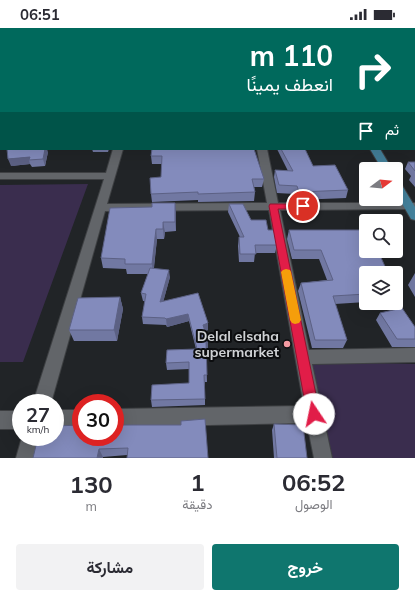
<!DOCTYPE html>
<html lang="ar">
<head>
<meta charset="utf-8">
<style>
  body { margin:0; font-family:Mulish,Vazirmatn,sans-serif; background:#f2f2f3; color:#2b2b33; direction:rtl; height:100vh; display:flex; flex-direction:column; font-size:15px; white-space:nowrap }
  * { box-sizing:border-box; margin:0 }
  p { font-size:13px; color:#7c7c81 }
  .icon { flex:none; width:22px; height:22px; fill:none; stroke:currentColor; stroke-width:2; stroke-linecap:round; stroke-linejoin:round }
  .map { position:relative; height:430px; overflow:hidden; direction:ltr }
  .side { display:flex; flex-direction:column; background:#fff; flex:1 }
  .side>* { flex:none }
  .top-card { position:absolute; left:0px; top:0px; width:415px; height:122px; box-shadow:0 4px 16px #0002; direction:rtl; background:#00695c; color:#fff; overflow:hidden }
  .needle { width:26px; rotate:74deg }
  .buttons { position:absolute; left:359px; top:134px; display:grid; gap:8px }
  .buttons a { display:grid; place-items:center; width:44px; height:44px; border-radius:4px; background:#fff; box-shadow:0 4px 16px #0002; font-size:20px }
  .speed { position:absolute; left:12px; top:366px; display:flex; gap:8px; font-size:20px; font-weight:700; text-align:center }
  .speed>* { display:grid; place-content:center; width:52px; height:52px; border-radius:50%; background:#fff; box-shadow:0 4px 16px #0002; line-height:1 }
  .speed small { font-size:10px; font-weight:400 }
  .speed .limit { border:6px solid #d22; background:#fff; color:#111 }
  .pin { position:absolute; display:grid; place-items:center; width:34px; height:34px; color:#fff; margin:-17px; border:2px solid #fff; border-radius:50%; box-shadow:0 1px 4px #0007 }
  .me { position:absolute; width:44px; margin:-22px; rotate:349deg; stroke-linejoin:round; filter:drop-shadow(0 0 3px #0008) }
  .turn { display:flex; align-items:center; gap:14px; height:84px; padding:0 16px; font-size:18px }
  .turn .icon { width:52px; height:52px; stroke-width:2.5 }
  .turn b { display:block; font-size:28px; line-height:34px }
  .then { display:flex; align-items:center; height:38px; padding:0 16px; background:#0003; gap:8px; font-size:15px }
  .eta { display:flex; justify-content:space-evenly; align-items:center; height:68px; text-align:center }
  .eta b { font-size:24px; font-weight:700; line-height:28px }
  .primary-button { display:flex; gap:8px; margin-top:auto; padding:8px 16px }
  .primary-button a { flex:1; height:46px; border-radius:4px; background:#0f766e; color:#fff; font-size:16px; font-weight:700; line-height:46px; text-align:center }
  .primary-button a+a { background:#f2f2f3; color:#2b2b33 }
  .status { display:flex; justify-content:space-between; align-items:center; height:28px; padding:0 20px; background:#fff; direction:ltr }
  .status svg { height:11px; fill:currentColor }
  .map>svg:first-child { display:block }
</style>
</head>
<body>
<div class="status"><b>06:51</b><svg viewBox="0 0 49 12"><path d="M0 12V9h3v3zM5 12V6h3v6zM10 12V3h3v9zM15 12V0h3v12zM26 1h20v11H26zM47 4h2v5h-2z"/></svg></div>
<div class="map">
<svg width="415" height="430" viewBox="0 0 415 430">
  <rect width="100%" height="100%" fill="#212427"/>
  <!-- green -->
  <path fill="#3a2d4e" d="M88 156 23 334H0V157Z
    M308 334 415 336V430H328Z"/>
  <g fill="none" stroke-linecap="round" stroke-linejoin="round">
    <!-- stream -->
    <path stroke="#4f787d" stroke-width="2" d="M301 0H333
      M0 1H13
      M185 1 249 0"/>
    <!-- street casing -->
    <g stroke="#3e4043" stroke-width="2">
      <path id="street" d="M0 35H1V39H0Z
        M0 93H1V97H0Z
        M113 121H123L107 176 267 175 257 121H267L278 175H415V181L280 182 309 322 415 320V334L312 336 332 430H314L307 395 115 399V381L304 378 269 182 105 183 51 375H33L104 151H0V145H106Z
        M55 382H81V400H55Z
        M0 383H21V401H0Z
        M22 409H40L34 430H16Z"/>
    </g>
    <!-- primary casing -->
    <g stroke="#3e4043" stroke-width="2">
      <path id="primary" d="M299 0H305L306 1H300Z
        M370 121H380L392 141H382Z
        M396 153 400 154 415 179V192L411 191 396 165Z"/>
    </g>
    <!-- street -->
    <use href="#street" fill="#626569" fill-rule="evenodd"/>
    <!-- primary -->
    <use href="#primary" fill="#44819b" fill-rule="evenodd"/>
  </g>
  <!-- wall -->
  <path fill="#7178a2" d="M38 0H60L58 1Z
    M72 0H93V1Z
    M330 0H413L414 1H330Z
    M414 1 415 2V113H414Z
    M0 41H1V90H0Z
    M92 121H109L108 124H93Z
    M152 121 264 151 262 159H254L255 164 254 173 198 174V172L152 174 151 166 161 149 162 136H152L151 128Z
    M277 121H305L313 138 348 162 346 170 297 172 295 166 277 165 274 149 275 142 288 143Z
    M48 124 45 138 32 139 30 136 11 138Z
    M408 134H415V159L409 152 411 148 405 141Z
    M229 176 251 192 268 202 277 217 275 225H255L254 234H239L238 218 239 209H240L228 184Z
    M176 184V203L165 204 164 211H157L154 240 170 249 163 274 198 265 208 302 205 303 208 320H206L207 354H205V377L152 379 151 372 189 355V341L167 342 166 335 196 321 189 293 167 299 166 297 143 296 142 289 145 273H143L141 265 148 246H127L126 241 103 240 101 230Z
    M289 202 366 245V274L335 276 347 312 343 320H312L298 263 301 255 327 252 319 231H292L287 211Z
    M415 245V269L408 257Z
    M120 269 123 281 117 313H74L69 302Z
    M380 285 415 299V319H392L376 292Z
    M205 391 127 427 103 429V430H33L117 397H181Z
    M274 396 307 430H274L272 402Z"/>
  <!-- shaded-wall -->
  <path fill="#5c6184" d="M1 10V16L0 17V11Z
    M45 121H47L48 124 45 138 43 131Z
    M30 129 29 132 30 136 11 138 8 131Z
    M175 175 176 184V203L175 194Z
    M163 194 165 204 164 211 163 201Z
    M156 201 157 211 153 246 152 236Z
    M169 242 170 249 161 282 160 274Z
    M120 269 123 281 117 313 114 302Z
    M188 286 189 293 167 299 166 291Z
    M208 295V302L203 304V297Z
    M208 313V320L206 321V314Z
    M99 421 103 429V430H97Z"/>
  <!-- building -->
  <path fill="#838bbc" stroke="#5c6184" d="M253 0H290L291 1H253Z
    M341 0H413L414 1H343Z
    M0 3H1V10L0 11Z
    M414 6 415 7V82H414Z
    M0 41H1V80H0Z
    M414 87 415 88V105H414Z
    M7 121H45L43 131 29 132 30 129 8 131Z
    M152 121H254L264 151H252L255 164 198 166V164L151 166 150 150 161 149 162 128H151Z
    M281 121H305L313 138 335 137 348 162 299 164 297 158 279 157 275 142 293 143Z
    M408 134H415V143Z
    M152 175H175V194H163V201H156L152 236H125V231L101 230 110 180 152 179Z
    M229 176H243L251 192H266L268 202H274L277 217H255L256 226H240L239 209H244Z
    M289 202H366V223H378L388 245H366V266L333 268 347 312H315L301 255 333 252 321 222H294Z
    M150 240 169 242 160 274 198 265 208 295 203 297 208 313 206 314 207 347H204L205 371 151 372 152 357 189 355V334L166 335 167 322 197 321 188 286 166 291 165 290 142 289 146 266 141 265Z
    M120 269 114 302H69L78 270Z
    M402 280 415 299V311H397L380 285Z
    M205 391 208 430H127L128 420 99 421 97 430H33L38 409H55V398L81 397V409H115V395H117V397H181V393Z
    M274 396 303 397 307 430H277Z"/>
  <!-- route -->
  <path fill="#e11d48" stroke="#92132f" d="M270 176H303L308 178 303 181H278L320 386 318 390 314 392 309 390 307 386 269 178Z"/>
  <!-- slow -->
  <path fill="#f59e0b" d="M286 241 290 242 291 244 301 292 299 295 295 296 292 295 290 292 281 244 283 242Z"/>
  <!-- markers -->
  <circle fill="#f49aa2" stroke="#0c0d0f" stroke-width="1.5" cx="287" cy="316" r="4"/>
  <g text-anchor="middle" stroke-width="4" stroke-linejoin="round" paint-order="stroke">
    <!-- near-poi labels -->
    <g font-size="14" font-weight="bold" fill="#cfd1d4" stroke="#0c0d0f" text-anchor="end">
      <text x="279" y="313">Delal elsaha<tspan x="279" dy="16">supermarket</tspan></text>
    </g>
  </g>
</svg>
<div class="buttons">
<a><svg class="needle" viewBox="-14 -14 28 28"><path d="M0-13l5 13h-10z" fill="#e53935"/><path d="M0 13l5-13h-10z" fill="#7c7c81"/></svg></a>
<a><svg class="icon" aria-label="search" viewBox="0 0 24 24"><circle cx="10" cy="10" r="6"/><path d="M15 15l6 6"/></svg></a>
<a><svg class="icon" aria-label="layers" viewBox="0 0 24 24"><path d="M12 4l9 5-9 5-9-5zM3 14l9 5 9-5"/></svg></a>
</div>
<div class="speed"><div>27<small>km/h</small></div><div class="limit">30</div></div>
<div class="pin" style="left:303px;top:178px;background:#d93025"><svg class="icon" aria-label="arrive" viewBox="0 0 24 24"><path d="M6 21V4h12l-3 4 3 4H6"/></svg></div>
<svg class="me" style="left:314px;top:386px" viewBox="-20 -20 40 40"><circle r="19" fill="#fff"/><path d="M0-13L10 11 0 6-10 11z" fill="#e11d48"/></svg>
<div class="top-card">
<div class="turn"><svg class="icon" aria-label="right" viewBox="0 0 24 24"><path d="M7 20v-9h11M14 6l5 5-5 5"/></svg><div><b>110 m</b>انعطف يمينًا</div></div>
<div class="then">ثم<svg class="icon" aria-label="arrive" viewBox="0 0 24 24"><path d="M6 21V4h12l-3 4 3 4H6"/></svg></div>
</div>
</div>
<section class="side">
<div class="eta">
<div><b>06:52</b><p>الوصول</p></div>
<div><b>1</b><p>دقيقة</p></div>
<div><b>130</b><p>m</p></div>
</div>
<div class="primary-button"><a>خروج</a><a>مشاركة</a></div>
</section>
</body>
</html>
